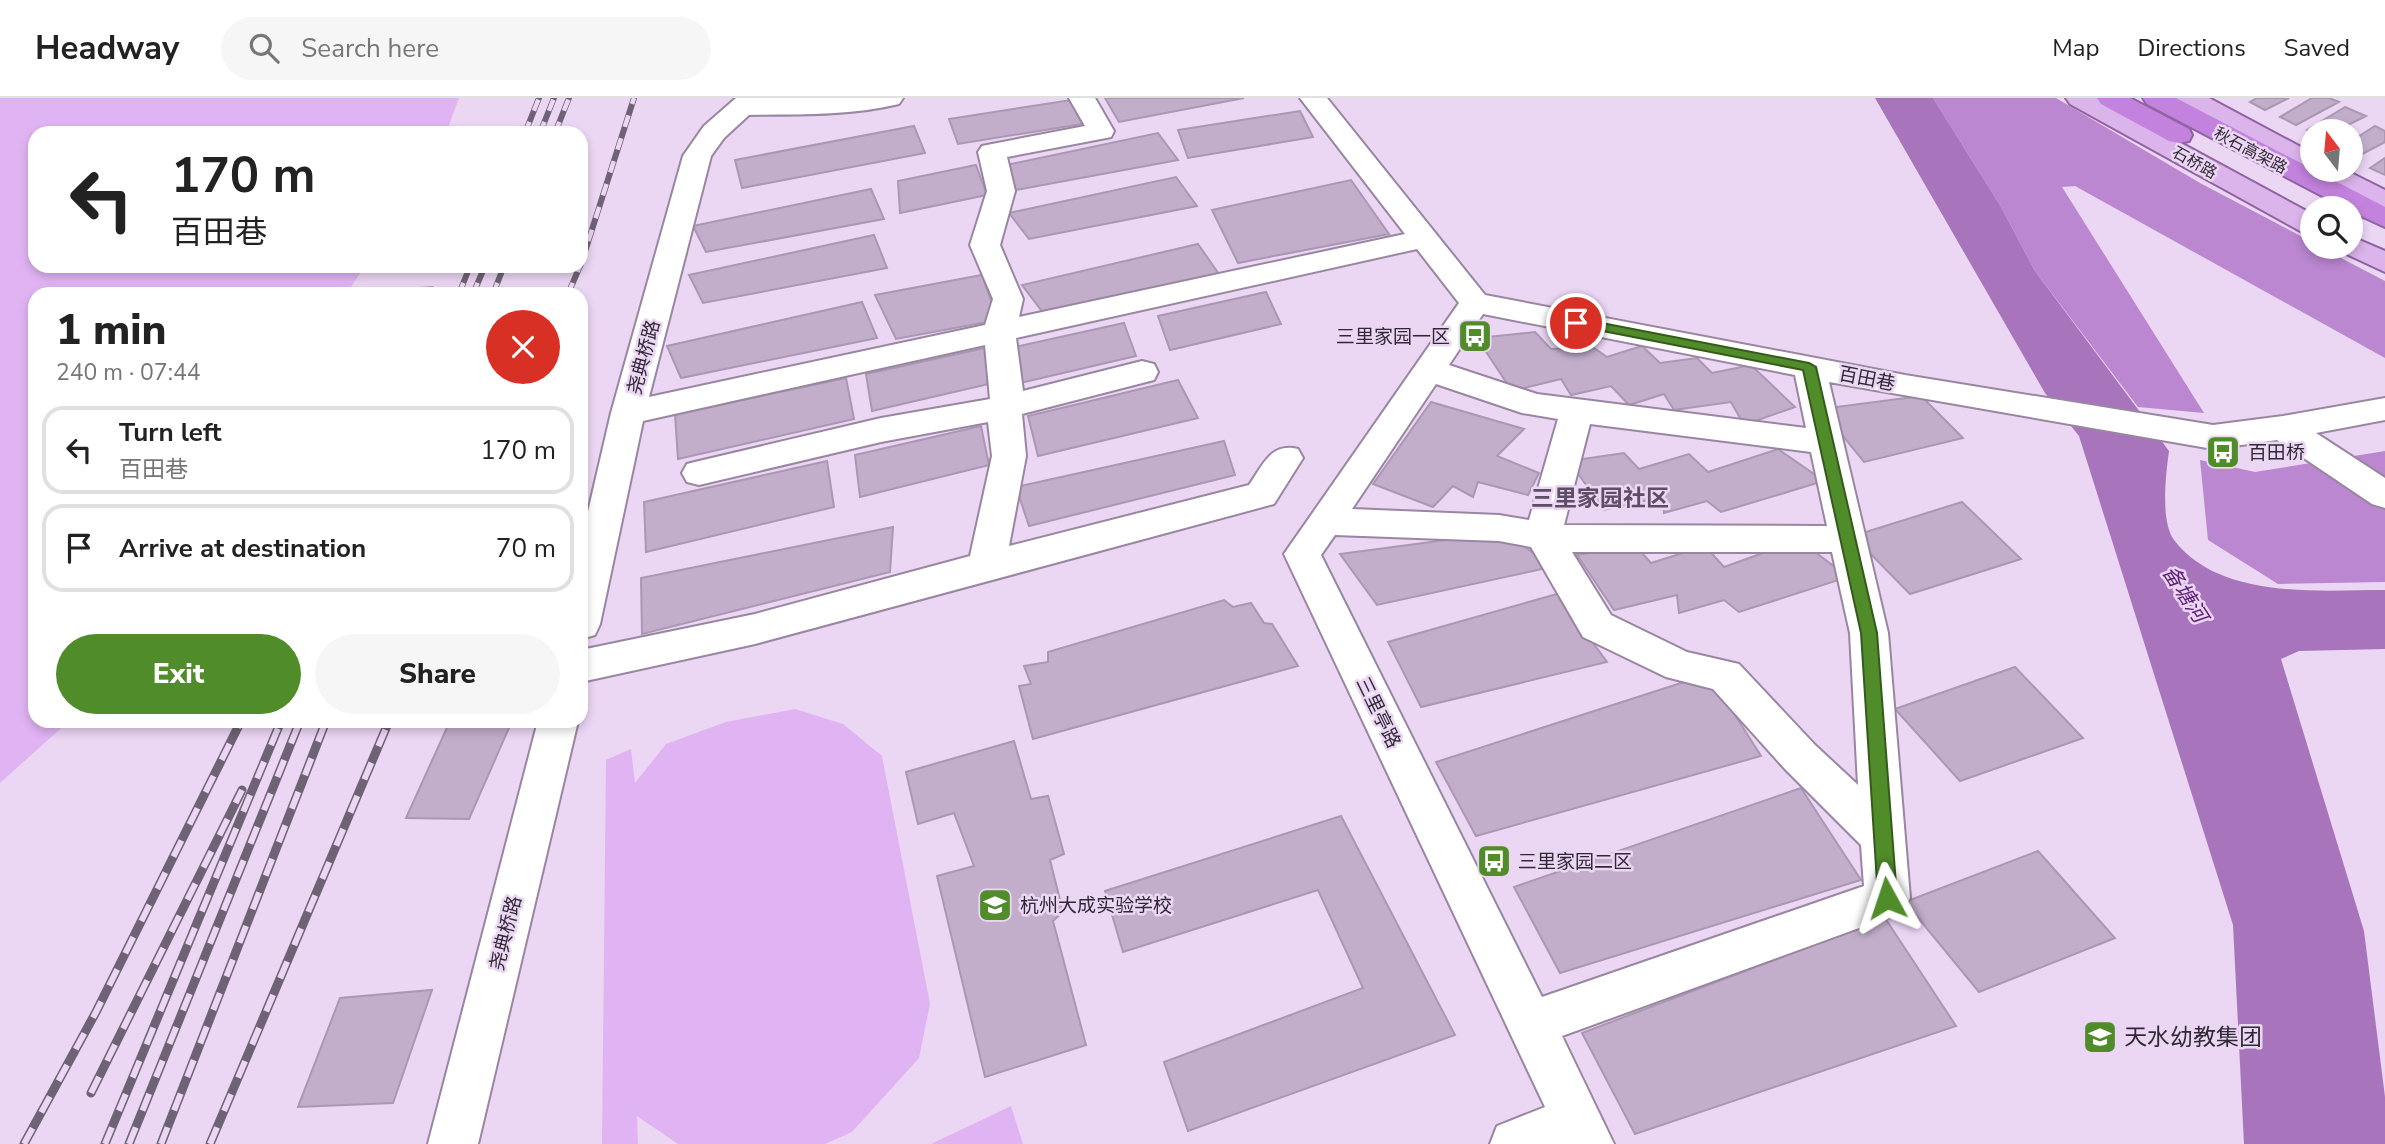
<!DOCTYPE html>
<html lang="en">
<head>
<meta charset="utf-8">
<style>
  body { margin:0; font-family:"Nunito Sans","Noto Sans SC",sans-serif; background:#f6f6f6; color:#222; height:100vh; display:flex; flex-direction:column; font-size:26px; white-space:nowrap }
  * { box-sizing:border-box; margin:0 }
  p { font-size:23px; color:#767676 }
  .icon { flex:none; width:38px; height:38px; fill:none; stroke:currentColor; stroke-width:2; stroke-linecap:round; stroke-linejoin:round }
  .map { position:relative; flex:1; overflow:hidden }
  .side { position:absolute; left:28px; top:189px; width:560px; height:441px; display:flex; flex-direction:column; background:#fff; border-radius:21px; box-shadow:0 4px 10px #0003 }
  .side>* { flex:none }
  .banner { position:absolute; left:28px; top:28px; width:560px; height:147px; border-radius:21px; box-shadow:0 4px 10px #0003; background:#fff; color:#222; overflow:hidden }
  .needle { width:46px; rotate:344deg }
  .buttons { position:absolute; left:2300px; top:21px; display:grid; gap:14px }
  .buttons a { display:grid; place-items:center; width:63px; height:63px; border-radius:50%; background:#fff; box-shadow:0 4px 10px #0003; font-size:35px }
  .pin { position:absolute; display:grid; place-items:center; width:60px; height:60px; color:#fff; margin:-30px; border:4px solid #fff; border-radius:50%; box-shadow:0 2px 7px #0007 }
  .me { position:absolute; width:77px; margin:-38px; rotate:355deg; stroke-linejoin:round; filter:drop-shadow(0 0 5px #0008) }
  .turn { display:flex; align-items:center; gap:24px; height:147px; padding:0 28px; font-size:32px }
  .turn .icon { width:91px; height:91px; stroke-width:2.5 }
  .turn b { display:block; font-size:49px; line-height:60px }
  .round { display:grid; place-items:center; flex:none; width:74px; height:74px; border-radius:37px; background:#f6f6f6 }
  .summary { display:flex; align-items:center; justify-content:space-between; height:119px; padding:0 28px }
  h1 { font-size:42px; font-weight:800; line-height:52px }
  .action { display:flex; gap:14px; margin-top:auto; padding:14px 28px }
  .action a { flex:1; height:80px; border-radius:42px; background:#518c2a; color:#fff; font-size:28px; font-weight:800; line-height:80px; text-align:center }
  .action a+a { background:#f6f6f6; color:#222 }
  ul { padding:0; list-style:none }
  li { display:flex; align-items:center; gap:21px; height:88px; margin:0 14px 10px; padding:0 14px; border:4px solid #e0e0e0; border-radius:21px }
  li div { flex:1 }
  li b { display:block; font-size:26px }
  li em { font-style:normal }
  header { display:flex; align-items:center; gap:42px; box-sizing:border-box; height:98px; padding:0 35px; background:#fff; border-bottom:2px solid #e0e0e0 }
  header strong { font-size:33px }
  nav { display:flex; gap:38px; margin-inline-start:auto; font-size:24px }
  .search { width:490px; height:63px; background:#f6f6f6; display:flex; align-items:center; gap:18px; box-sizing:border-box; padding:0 24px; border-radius:38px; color:#767676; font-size:26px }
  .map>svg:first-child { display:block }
</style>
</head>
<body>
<header>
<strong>Headway</strong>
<div class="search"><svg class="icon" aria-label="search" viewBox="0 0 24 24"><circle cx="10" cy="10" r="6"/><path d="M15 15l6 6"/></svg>Search here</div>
<nav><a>Map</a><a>Directions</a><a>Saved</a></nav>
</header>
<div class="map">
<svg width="2385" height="1046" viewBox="0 0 2385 1046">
  <rect width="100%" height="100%" fill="#ebd6f4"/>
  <!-- green -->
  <path fill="#e0b4f3" d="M0 0H459L446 35H35V168H365L346 196H35V623H69L0 685Z
    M795 611 843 626 882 658 930 906 919 960 852 1034 825 1046H678L637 1018 638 1046H602L606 662 631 651 635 685 666 646 726 624Z
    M1011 1008 1023 1046H931Z"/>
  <!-- forest -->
  <path fill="#ba87d0" d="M1933 0H2056L2200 85 2312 144V149H2320L2385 183V260L2075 88 2062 89 2204 315 2138 309 2035 173 2001 109Z
    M2385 353V484L2278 486 2208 442 2200 362 2255 374Z"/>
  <!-- water -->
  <path fill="#a875bd" d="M1875 0H1933L2001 109 2035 173 2169 353C2166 375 2160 423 2174 442 2220 502 2318 492 2385 492V551L2299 553 2281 561 2364 833 2385 999V1046H2244L2233 827 2079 338 2045 295Z"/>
  <!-- building -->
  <path fill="#c2aecb" stroke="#aa97b3" stroke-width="2" d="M1105 0H1244L1119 24Z
    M2257 0H2289L2265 12 2250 4Z
    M2312 0H2329L2339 4 2296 27 2280 19Z
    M1071 2 1082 26 958 46 949 21Z
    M2345 9 2366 18 2336 33 2312 35 2307 32Z
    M1300 13 1313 39 1188 60 1178 32Z
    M914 28 925 55 742 90 735 62Z
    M2375 28 2385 33V44L2353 61 2350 60V44Z
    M1158 35 1178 62 1016 92 997 69Z
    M2385 60V77L2370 70Z
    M976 67 987 97 900 115 898 83Z
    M1176 79 1197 108 1029 141 1009 115Z
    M1351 82 1389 136 1238 165 1212 112Z
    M871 91 884 121 706 154 693 128Z
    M874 137 887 170 703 205 689 177Z
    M1198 146 1221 179 1044 216 1022 187Z
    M982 177 998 222 896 241 875 197Z
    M432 189 430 196H404L406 191Z
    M1266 194 1281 226 1170 252 1158 218Z
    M862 204 877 240 681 280 667 248Z
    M1124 225 1136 258 1020 285 1010 250Z
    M1535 234 1551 251 1594 250 1607 259 1642 248 1660 265 1697 260 1712 275 1751 267 1795 309 1744 327 1731 304 1674 312 1664 296 1629 307 1611 288 1571 297 1561 281 1512 293 1477 240Z
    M985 250 993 285 872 313 866 276Z
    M846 280 854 321 678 361 675 316Z
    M1178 282 1198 320 1038 358 1028 318Z
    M1921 298 1963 340 1864 364 1821 311Z
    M1431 304 1524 331 1497 358 1539 375 1528 397 1478 384 1473 399 1453 388 1433 409 1373 386Z
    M981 328 989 367 860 399 855 357Z
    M1224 343 1235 377 1029 428 1016 389Z
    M1778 351 1824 383 1721 414 1707 403 1664 415 1663 399 1604 412 1569 363 1624 355 1639 371 1689 356 1708 374Z
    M827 363 834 409 646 454 644 404Z
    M1962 404 2021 461 1910 496 1853 438Z
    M893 429 890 474 642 536 641 480Z
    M1506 434 1551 469 1377 507 1340 456Z
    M1799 442 1848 479 1739 514 1724 502 1679 515 1677 497 1614 512 1577 457 1635 447 1651 465 1705 448 1724 469Z
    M1557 496 1607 564 1421 609 1388 544Z
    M1224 502 1233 509 1251 505 1264 525 1272 526 1298 568 1033 641 1019 588 1031 586 1024 568 1048 564V554Z
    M2015 569 2083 640 1960 683 1895 611Z
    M1709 576 1761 658 1476 738 1436 664Z
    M450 623H512L469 721 406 720Z
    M1014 643 1031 701 1048 698 1064 756 1050 762 1063 814 1053 823 1086 947 985 979 937 778 974 768 954 715 918 726 906 674Z
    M1801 690 1861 782 1560 875 1514 789Z
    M1341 718 1455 937 1188 1033 1164 964 1363 890 1318 792 1123 854 1105 793Z
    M2038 753 2115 840 1979 894 1905 804Z
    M1885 820 1956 928 1635 1036 1582 935Z
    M432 892 393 1005 298 1009 340 900Z"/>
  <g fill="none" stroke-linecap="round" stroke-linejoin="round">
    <!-- minor casing -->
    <g stroke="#9986a1" stroke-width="4">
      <path id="minor" d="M736 0H903L899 6C850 18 799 16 749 17L724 40 711 58 649 299 985 227 993 201 970 147 987 93 978 54 982 48 992 46 1085 28 1069 0H1095L1114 33 1111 39 1101 41 1007 59 1015 93 1000 147 1023 201 1019 219 1405 136 1300 0H1327L1485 197 1905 277 2213 327 2283 318 2385 300V322L2316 335 2385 380V410L2372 406 2277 342 2213 351 1829 284 1888 535 1910 800 1903 814 1562 938 1614 1046H1490L1497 1028 1545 1009 1284 456 1459 205 1417 151 1016 240 1023 293 1142 263 1154 266 1158 274 1154 282 1022 316 1026 358 1009 448 1249 387C1263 367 1271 344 1298 351L1303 360 1274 406 755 546 581 584V552L755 516 970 458 992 358 988 324 881 344 699 387 687 384 682 375 687 366 699 363 881 320 990 301 985 247 643 323 600 526 595 537 581 541V444L611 315 683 58 704 28ZM1483 216 1795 277 1806 330 1537 296 1449 267ZM1436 286 1522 315 1558 321 1529 422 1499 417 1352 411ZM1590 326 1811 354 1827 428 1564 427ZM1335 437 1499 443 1531 449 1583 539 1666 579 1713 591 1785 671 1861 747 1864 788 1542 899 1321 457ZM1572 454H1832L1850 535 1858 687 1815 647 1739 566 1687 554 1611 517Z
        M538 623H578L478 1046H428Z"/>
    </g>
    <!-- major casing -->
    <g stroke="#9063a2" stroke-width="4">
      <path id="major" d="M2066 0H2098L2312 116V137L2302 134 2070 6Z
        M2176 0H2209L2312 55V72H2345L2385 92V112L2375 109 2312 74 2302 72 2180 6Z
        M2350 138 2385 153V174L2340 153 2336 149H2350Z"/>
    </g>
    <!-- highway casing -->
    <g stroke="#9063a2" stroke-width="4">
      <path id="highway" d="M2097 0H2130L2189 31 2192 37 2189 43 2179 45 2169 43 2101 6Z
        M2143 0H2176L2385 109V129L2350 113V110H2345L2147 6Z"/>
    </g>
    <!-- minor -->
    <use href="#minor" fill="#fff" fill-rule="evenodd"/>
    <!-- major -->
    <use href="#major" fill="#dbb4eb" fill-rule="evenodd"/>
    <!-- highway -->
    <use href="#highway" fill="#c382de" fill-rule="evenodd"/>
    <!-- rail-far1 casing -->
    <g stroke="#6e6374" stroke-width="6">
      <path id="rail-far1" d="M525 35 539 0
        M540 35 554 0
        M555 35 569 0
        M581 166 634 0
        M459 196 470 168
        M473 196 485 168
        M493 196 504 168
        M568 196 580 168"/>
    </g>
    <!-- rail casing -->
    <g stroke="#6e6374" stroke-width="9">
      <path id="rail" d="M91 995 242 692
        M24 1046 96 914 241 623
        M105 1046 281 623
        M129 1046 300 623
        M161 1046 326 623
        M210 1046 389 623"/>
    </g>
    <!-- rail-far1 -->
    <use href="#rail-far1" stroke="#ebd6f4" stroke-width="4.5" stroke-dasharray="12" stroke-linecap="butt"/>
    <!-- rail -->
    <use href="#rail" stroke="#ebd6f4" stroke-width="6" stroke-dasharray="18" stroke-linecap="butt"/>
  </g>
  <!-- route -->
  <path fill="#518c2a" stroke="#355b1b" stroke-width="2" d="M1576 220 1809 265 1816 269 1877 535 1897 800 1894 806 1887 808 1881 806 1878 800 1861 535 1803 272 1572 227 1570 225Z"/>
  <!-- icons -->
  <defs>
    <g id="bus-square" transform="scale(1.75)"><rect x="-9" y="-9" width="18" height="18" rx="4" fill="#518c2a" stroke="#ebd6f4"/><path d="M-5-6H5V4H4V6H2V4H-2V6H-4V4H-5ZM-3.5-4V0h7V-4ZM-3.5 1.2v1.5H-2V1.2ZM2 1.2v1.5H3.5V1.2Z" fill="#fff"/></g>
    <g id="school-square" transform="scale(1.75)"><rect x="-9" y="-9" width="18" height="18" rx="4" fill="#518c2a" stroke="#ebd6f4"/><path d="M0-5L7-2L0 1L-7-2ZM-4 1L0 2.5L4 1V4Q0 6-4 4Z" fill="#fff"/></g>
  </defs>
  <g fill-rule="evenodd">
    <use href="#bus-square" x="1475" y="238"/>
    <use href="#bus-square" x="2223" y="354"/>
    <use href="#bus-square" x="1494" y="763"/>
    <use href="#school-square" x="995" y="807"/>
    <use href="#school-square" x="2100" y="939"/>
  </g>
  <g text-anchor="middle" stroke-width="5" stroke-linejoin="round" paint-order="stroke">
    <!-- far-street labels -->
    <g font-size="16" fill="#302934" stroke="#ebd6f4">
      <text transform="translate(2251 52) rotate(28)" y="6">秋石高架路</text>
      <text transform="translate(2195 64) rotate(29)" y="6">石桥路</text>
    </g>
    <!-- poi labels -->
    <g font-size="19" fill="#302934" stroke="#ebd6f4" text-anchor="start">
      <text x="1450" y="245" text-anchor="end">三里家园一区</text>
      <text x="2248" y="361">百田桥</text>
      <text x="1518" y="770">三里家园二区</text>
      <text x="1020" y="814">杭州大成实验学校</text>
    </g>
    <!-- street labels -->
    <g font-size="19" fill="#302934" stroke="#ebd6f4">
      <text transform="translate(643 259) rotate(-75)" y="7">尧典桥路</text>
      <text transform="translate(1867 280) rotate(11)" y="7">百田巷</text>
      <text transform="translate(1379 614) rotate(64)" y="7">三里亭路</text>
      <text transform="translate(505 835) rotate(-76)" y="7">尧典桥路</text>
    </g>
    <!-- water labels -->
    <g font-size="21" font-style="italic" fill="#5f1f76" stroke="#ebd6f4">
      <text transform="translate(2185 496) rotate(57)" y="7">备塘河</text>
    </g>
    <!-- quarter labels -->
    <g font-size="23" font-weight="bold" fill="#5f4d66" stroke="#ebd6f4">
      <text x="1600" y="408">三里家园社区</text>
    </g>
    <!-- near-poi labels -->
    <g font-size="23" fill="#302934" stroke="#ebd6f4" text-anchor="start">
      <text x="2124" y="947">天水幼教集团</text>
    </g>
  </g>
</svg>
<div class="buttons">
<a><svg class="needle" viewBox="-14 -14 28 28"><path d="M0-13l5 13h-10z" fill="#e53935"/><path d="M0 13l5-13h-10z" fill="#767676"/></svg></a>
<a><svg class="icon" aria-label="search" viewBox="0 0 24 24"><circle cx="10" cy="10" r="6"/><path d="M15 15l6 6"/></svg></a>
</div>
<div class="pin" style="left:1576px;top:225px;background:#d93025"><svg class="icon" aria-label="arrive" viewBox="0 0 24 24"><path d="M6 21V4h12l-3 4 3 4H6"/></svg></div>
<svg class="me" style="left:1887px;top:800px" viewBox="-20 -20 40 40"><path d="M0-17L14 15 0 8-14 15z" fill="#518c2a" stroke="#fff" stroke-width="4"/></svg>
<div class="banner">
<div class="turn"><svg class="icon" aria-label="left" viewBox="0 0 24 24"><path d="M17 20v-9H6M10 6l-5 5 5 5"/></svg><div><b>170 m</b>百田巷</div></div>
</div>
<section class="side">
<div class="summary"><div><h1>1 min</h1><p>240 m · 07:44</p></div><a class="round" style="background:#d93025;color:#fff"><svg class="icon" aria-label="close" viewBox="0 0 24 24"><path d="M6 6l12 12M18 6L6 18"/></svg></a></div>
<ul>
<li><svg class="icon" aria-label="left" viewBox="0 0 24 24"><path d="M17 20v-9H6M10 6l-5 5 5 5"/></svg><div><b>Turn left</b><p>百田巷</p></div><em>170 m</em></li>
<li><svg class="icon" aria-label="arrive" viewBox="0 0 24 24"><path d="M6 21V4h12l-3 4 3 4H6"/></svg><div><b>Arrive at destination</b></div><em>70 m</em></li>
</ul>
<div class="action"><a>Exit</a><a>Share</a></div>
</section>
</div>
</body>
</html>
